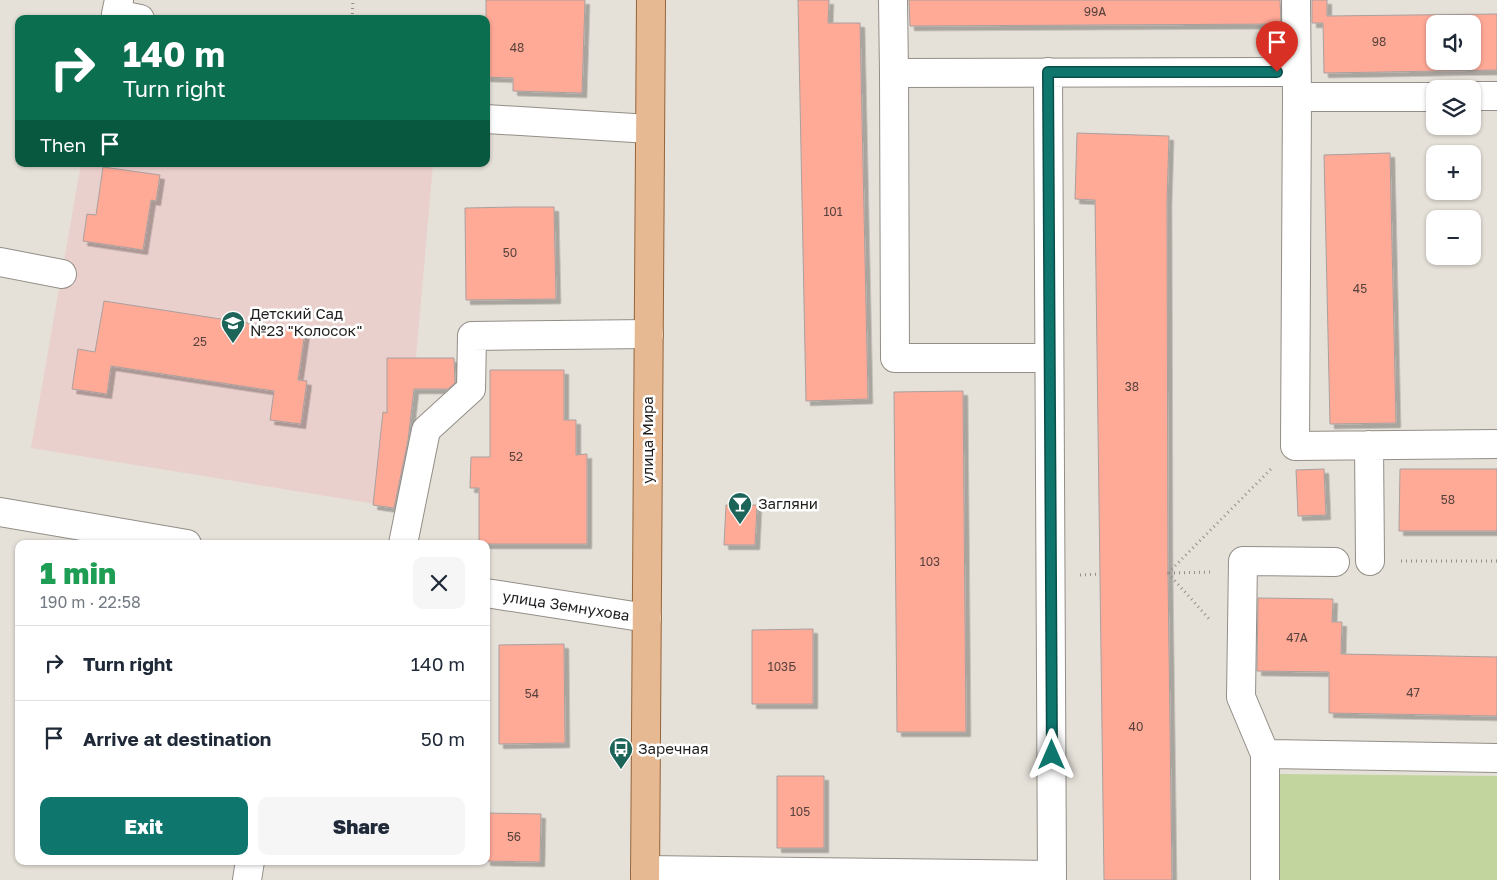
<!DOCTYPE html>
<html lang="en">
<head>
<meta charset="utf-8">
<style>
  body { margin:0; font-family:"Golos Text",sans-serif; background:#f6f6f7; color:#1f2937; height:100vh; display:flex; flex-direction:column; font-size:19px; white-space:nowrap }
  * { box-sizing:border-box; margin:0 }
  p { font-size:16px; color:#747a83 }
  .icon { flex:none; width:28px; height:28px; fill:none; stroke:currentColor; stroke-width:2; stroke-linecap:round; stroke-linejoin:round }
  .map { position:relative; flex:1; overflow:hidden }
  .side { position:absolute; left:15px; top:540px; width:475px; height:325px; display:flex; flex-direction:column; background:#fff; border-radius:10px; box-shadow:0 1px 4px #0004 }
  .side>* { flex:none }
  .guide { position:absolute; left:15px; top:15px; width:475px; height:152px; border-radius:10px; box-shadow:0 1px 4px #0004; background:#0b6e4f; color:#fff; overflow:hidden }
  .buttons { position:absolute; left:1426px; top:15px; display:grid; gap:10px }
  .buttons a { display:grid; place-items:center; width:55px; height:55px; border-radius:10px; background:#fff; box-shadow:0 1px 4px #0004; font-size:25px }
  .pin { position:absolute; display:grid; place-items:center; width:42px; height:42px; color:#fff; margin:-51px -21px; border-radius:50% 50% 50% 0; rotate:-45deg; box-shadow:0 0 5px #0007 }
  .pin .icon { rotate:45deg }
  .me { position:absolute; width:55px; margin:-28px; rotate:0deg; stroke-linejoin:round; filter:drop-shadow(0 0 4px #0008) }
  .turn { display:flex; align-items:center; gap:18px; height:105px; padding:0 25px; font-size:22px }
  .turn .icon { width:65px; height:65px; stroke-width:2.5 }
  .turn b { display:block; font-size:35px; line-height:42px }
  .then { display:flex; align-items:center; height:48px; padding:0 25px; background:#0003; gap:10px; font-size:19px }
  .round { display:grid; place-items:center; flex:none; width:52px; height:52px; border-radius:10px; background:#f6f6f7 }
  .headline { display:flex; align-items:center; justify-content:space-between; height:85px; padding:0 25px }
  h1 { font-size:30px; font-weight:800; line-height:38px; color:#1e9e55 }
  .button { display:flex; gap:10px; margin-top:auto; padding:10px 25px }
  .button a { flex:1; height:58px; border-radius:10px; background:#0f766e; color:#fff; font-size:20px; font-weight:800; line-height:58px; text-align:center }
  .button a+a { background:#f6f6f7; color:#1f2937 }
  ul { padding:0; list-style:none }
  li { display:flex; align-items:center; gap:15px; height:75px; padding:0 25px; border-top:1px solid #e0e1e3 }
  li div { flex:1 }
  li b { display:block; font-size:19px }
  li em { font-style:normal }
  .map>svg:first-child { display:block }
</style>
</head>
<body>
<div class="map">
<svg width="1497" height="880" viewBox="0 0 1497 880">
  <defs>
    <filter id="shadow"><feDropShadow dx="4.5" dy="4.5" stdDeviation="0" flood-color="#0004"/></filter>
  </defs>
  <rect width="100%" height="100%" fill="#e5e0d8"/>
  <!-- education -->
  <path fill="#ead0cd" d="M81 164H433L411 415 400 508 31 448Z"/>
  <!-- green -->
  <path fill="#c3d59e" d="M1279 774 1497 776V880H1278Z"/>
  <!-- building -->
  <path fill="#ffa997" stroke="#aaa09e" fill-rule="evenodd" filter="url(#shadow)" d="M486 0H585L582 93 513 91V78L486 77Z
    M798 0H829L828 23H860L868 399 806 401Z
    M909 0H1280L1281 24 910 26Z
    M1312 0H1327V16L1497 14V70L1324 73 1323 23H1312ZM1435 24H1472V61H1435Z
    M1077 133 1169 136 1167 201 1168 573 1172 880H1104L1095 200 1075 199Z
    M1390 153 1396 423 1330 424 1324 155Z
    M103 167 160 175 156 201 151 200 143 250 83 241 87 214 96 215Z
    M515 207H554L556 299 466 300 465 208Z
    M104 301 305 332 298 380 307 381 301 424 270 420 274 391 111 366 107 394 72 389 78 349 95 352Z
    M387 358H454L455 383 448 389H414L408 440 394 508 373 505 383 412 387 413Z
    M490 370H564V420H576V455L587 454V544H479V488H470L471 457H490Z
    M963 391 966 732H897L894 392Z
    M1324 469 1326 515 1298 516 1296 470Z
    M1400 469H1497V531H1399Z
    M726 505H757L755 545H724Z
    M1258 598 1333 599 1332 622H1342L1341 654 1497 657V716L1329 713V672L1257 671Z
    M813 629V704H752V630Z
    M564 644 565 743 499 744V645Z
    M777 776H824V848H777Z
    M486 813 541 814 540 862 486 861Z"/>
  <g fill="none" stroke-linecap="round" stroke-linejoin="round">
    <!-- minor casing -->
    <g stroke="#938e87" stroke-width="30">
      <path id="minor" d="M119 0 116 14 140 19
        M893 0 894 73 1296 72
        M1296 0 1297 97H1435
        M1048 72 1052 880
        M894 73 895 358H1049
        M1472 96H1497
        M1297 97 1295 446 1497 444
        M486 119 650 129
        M0 262 62 274
        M1369 445 1370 561
        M0 512 187 544
        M403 544 426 430 471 389 472 336 649 334
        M486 593 647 618
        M1265 754 1497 758
        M645 870 1052 875
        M247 880 250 861
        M1265 880V754L1241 697 1243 561 1335 562"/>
    </g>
    <!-- major casing -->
    <g stroke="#96653a" stroke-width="30">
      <path id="major" d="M645 880 651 0"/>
    </g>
    <!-- path -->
    <path stroke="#93908a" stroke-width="3" stroke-dasharray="1 4" stroke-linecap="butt" d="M352 19 353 0
      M1401 561H1497
      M1168 573 1273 467
      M1168 573 1211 621
      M1169 573 1212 572
      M1080 575 1100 574"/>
    <!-- minor -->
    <use href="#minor" stroke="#fff" stroke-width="28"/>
    <!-- major -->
    <use href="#major" stroke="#e6b992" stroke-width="28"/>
  </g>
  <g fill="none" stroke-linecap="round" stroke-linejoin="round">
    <!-- route casing -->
    <g stroke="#0a4d48" stroke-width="12">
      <path id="route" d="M1052 755 1048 72H1277"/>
    </g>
    <!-- route -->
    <use href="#route" stroke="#0f766e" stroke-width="9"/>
  </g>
  <!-- icons -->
  <defs>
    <g id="school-pin" transform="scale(1.25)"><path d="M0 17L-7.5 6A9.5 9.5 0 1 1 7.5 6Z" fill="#1d6459" stroke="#fff"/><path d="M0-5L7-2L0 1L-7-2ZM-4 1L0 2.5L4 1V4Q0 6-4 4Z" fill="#fff"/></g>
    <g id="bar-pin" transform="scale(1.25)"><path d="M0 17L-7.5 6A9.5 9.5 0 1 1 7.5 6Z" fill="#1d6459" stroke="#fff"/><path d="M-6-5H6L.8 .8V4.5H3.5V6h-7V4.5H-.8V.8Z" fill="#fff"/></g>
    <g id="bus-pin" transform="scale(1.25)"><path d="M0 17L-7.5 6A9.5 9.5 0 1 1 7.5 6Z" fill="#1d6459" stroke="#fff"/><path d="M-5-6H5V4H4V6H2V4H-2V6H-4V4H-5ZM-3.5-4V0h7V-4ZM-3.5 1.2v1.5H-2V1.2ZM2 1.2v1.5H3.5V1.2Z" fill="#fff"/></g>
  </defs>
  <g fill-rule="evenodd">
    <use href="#school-pin" x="233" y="323"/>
    <use href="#bar-pin" x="740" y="504"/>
    <use href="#bus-pin" x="621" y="749"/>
  </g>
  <g text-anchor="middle" stroke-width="5" stroke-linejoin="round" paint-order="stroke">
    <!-- number labels -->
    <g font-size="12" fill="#58423c">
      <text x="1095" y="16">99А</text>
      <text x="1379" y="46">98</text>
      <text x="517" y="52">48</text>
      <text x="833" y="216">101</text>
      <text x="510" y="257">50</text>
      <text x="1360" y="293">45</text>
      <text x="200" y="346">25</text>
      <text x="1132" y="391">38</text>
      <text x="516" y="461">52</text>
      <text x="1448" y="504">58</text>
      <text x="930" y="566">103</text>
      <text x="1297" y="642">47А</text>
      <text x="782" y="671">103Б</text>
      <text x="1413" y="697">47</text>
      <text x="532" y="698">54</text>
      <text x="1136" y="731">40</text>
      <text x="800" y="816">105</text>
      <text x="514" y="841">56</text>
    </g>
    <!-- poi labels -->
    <g font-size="15" fill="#211f1d" stroke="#fff" text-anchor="start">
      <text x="250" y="319">Детский Сад<tspan x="250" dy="17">№23 "Колосок"</tspan></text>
      <text x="758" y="509">Загляни</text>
      <text x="638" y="754">Заречная</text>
    </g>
    <!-- street labels -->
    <g font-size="15" fill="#211f1d" stroke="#fff">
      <text transform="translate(648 440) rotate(-90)" y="5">улица Мира</text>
      <text transform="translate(566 606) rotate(9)" y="5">улица Земнухова</text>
    </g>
  </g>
</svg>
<div class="buttons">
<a><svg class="icon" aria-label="sound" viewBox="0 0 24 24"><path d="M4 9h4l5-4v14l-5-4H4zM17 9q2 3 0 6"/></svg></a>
<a><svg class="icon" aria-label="layers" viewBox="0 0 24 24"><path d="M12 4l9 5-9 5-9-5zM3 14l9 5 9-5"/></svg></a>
<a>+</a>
<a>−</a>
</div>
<div class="pin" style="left:1277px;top:72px;background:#d93025"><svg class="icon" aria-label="arrive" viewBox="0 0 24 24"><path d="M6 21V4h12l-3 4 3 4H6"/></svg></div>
<svg class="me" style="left:1052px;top:755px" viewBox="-20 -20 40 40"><path d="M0-17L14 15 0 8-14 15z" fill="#0f766e" stroke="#fff" stroke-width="4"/></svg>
<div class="guide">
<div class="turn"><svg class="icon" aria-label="right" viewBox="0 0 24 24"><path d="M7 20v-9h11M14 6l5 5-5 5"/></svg><div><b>140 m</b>Turn right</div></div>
<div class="then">Then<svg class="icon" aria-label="arrive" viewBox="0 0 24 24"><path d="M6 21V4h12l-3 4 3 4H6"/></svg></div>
</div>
<section class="side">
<div class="headline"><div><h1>1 min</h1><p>190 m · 22:58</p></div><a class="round"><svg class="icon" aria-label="close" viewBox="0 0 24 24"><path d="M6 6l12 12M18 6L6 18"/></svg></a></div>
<ul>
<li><svg class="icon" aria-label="right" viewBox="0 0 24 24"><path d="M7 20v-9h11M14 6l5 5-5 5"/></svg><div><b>Turn right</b></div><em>140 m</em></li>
<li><svg class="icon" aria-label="arrive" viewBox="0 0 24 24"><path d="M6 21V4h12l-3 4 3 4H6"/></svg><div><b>Arrive at destination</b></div><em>50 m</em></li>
</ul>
<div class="button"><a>Exit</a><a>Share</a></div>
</section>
</div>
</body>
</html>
